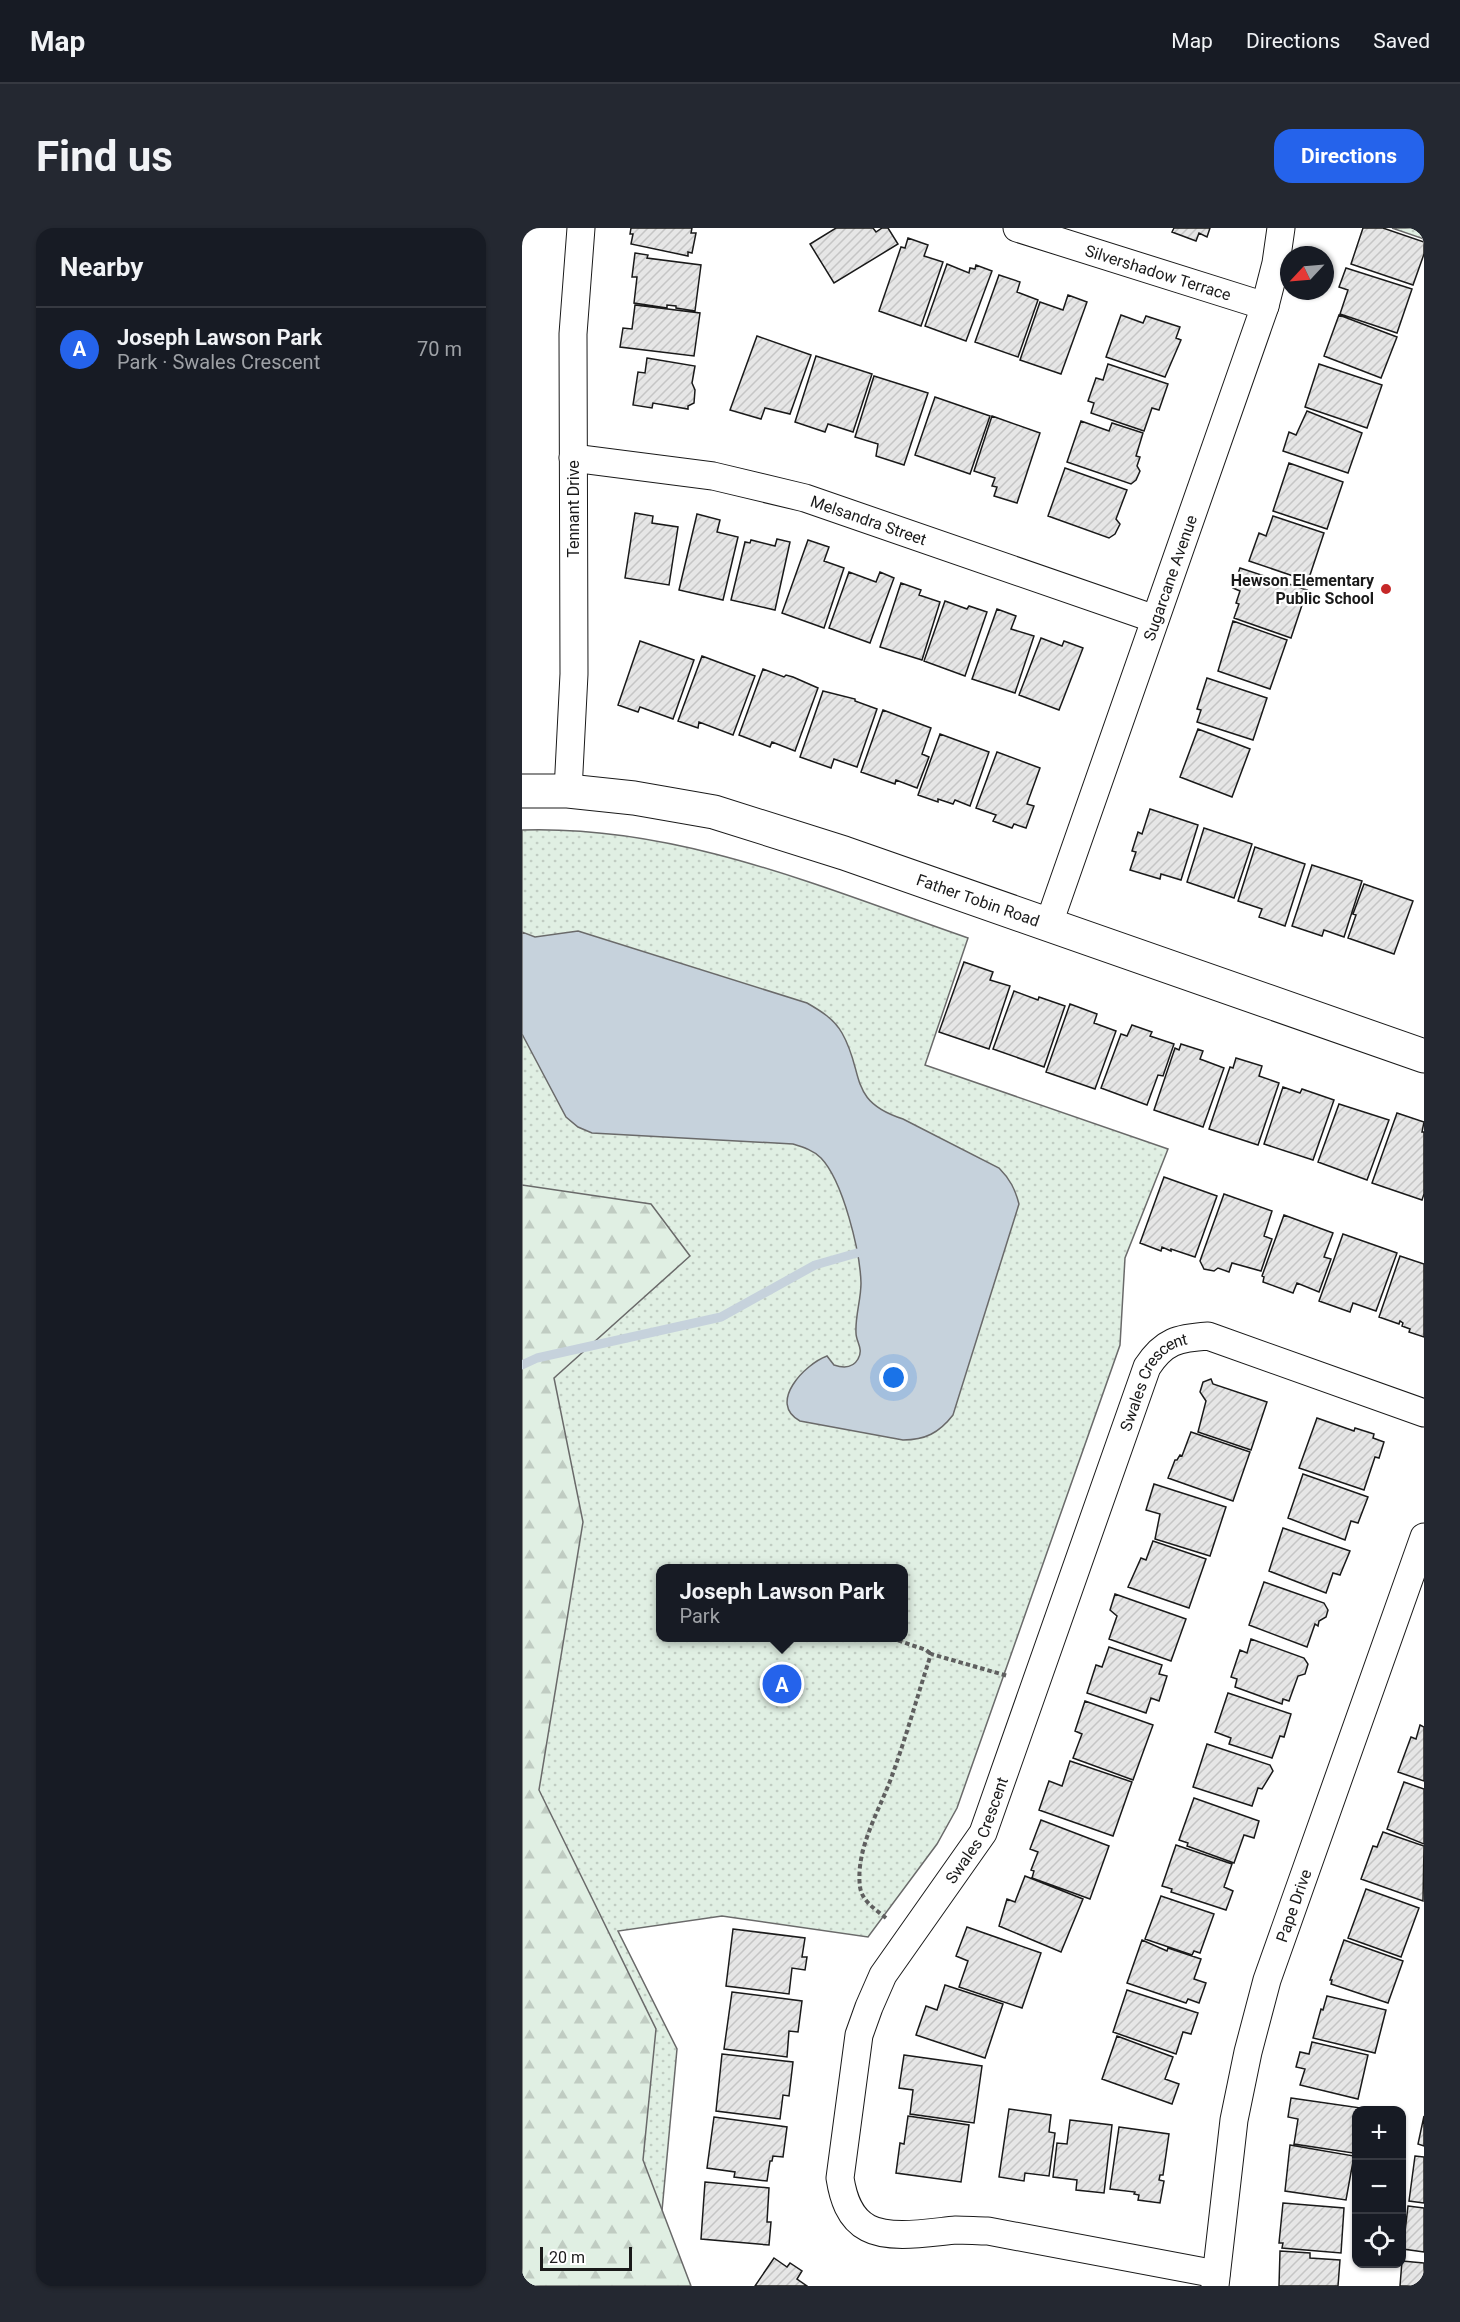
<!DOCTYPE html>
<meta charset="utf-8">
<style>
:root{--surface:#171b24;--page:#242831;--text:#f1f3f6;--muted:#9ea1a6;--line:#363941;--accent:#2563eb}
body{margin:0;font-family:Roboto,sans-serif;background:var(--page);color:var(--text)}
.controls{position:absolute;right:18px;bottom:18px;display:grid;overflow:hidden;border-radius:12px;box-shadow:0 2px 4px #0004}
.controls button{width:54px;height:54px;display:grid;place-items:center;padding:0;border:0;border-bottom:2px solid var(--line);background:var(--surface);color:var(--text);font:30px sans-serif}
.compass{position:absolute;left:758px;top:18px;width:54px;height:54px;border-radius:50%;background:var(--surface);box-shadow:0 2px 4px #0004;rotate:244deg}
.scale{position:absolute;left:18px;bottom:15px;width:92px;box-sizing:border-box;padding-left:6px;border:3px solid #1a1a1a;border-top:0;font-size:16px;line-height:21px;white-space:nowrap;color:#1a1a1a;-webkit-text-stroke:4px #fff;paint-order:stroke}
.you{position:absolute;left:372px;top:1150px;width:21px;height:21px;margin:-15px;border:4px solid #fff;border-radius:50%;background:#1a73e8;box-shadow:0 0 0 9px #1a73e833}
.badge{display:grid;place-items:center;width:39px;height:39px;border-radius:50%;background:var(--accent);color:#fff;font-size:20px;font-weight:700}
.pin{position:absolute;translate:-50% -50%;border:3px solid #fff;box-shadow:0 2px 6px #0006}
.popup{position:absolute;left:134px;top:1336px;width:252px;height:78px;box-sizing:border-box;display:grid;place-content:center;border-radius:12px;background:var(--surface);filter:drop-shadow(0 2px 4px #0005);font-size:20px;white-space:nowrap;color:var(--muted)}
.popup b{font-size:22px;color:var(--text)}
.popup::after{content:'';position:absolute;left:50%;top:100%;margin-left:-12px;border:12px solid transparent;border-top-color:var(--surface)}
.list{margin:0;padding:0;list-style:none}
h2{display:flex;justify-content:space-between;align-items:center;height:78px;margin:0;padding:0 24px;font-size:26px}
h2 small{font-size:20px;font-weight:400;color:var(--muted)}
.list li{display:grid;grid-template-columns:39px 1fr auto;gap:18px;align-items:center;box-sizing:border-box;height:84px;padding:0 24px;border-top:2px solid var(--line)}
.list b{display:block;font-size:22px;white-space:nowrap}
.list p{margin:0;font-size:20px;white-space:nowrap;color:var(--muted)}
.list em{font-size:20px;font-style:normal;color:var(--muted)}
.icon{flex:none;width:33px;height:33px;fill:none;stroke:currentColor;stroke-width:2;stroke-linecap:round;stroke-linejoin:round}
.map{position:relative;flex:none;width:902px;height:2058px;overflow:hidden;border-radius:18px}
header{display:flex;align-items:center;gap:36px;box-sizing:border-box;height:84px;padding:0 30px;background:var(--surface);border-bottom:2px solid var(--line)}
header strong{font-size:28px}
nav{display:flex;gap:33px;margin-inline-start:auto;font-size:21px}
.intro{display:flex;align-items:center;justify-content:space-between;box-sizing:border-box;height:144px;padding:0 36px}
h1{margin:0;font-size:42px}
.button{padding:15px 27px;border-radius:18px;background:var(--accent);color:#fff;font-size:21px;font-weight:700}
main{display:flex;gap:36px;padding:0 36px}
aside{flex:1;background:var(--surface);border-radius:18px;box-shadow:0 2px 4px #0004}
.map>svg:first-child{display:block}
.green{fill:url(#green-dots);stroke:#6a6a6a;stroke-width:1.5;fill-rule:evenodd}
.forest{fill:url(#forest-firs);stroke:#6a6a6a;stroke-width:1.5}
.water{fill:#c6d2dc;stroke:#6a6a6a;stroke-width:1.5}
.lines{fill:none;stroke-linecap:round;stroke-linejoin:round}
.stream{stroke:#c6d2dc;stroke-width:9}
.building{fill:url(#building-hatch);stroke:#1a1a1a;stroke-width:1.5}
.street-casing{stroke:#1a1a1a;stroke-width:29}
.secondary-casing{stroke:#1a1a1a;stroke-width:35}
.path{stroke:#5f5f5f;stroke-width:4;stroke-dasharray:4.5 3;stroke-linecap:butt}
.street{stroke:#fff;stroke-width:27}
.secondary{stroke:#fff;stroke-width:33}
.poi-dot{fill:#c62828;stroke:#fff;stroke-width:2}
.labels{text-anchor:middle;stroke-width:4.5;stroke-linejoin:round;paint-order:stroke}
.street-label{font-size:16px;fill:#1a1a1a;stroke:#fff}
.poi-label{font-size:16px;font-weight:bold;fill:#1a1a1a;stroke:#fff;text-anchor:end}
</style>
<header>
<strong>Map</strong>
<nav><a>Map</a><a>Directions</a><a>Saved</a></nav>
</header>
<div class="intro"><h1>Find us</h1><a class="button">Directions</a></div>
<main>
<aside>
<h2>Nearby<small></small></h2>
<ul class="list">
<li><span class="badge">A</span><div><b>Joseph Lawson Park</b><p>Park · Swales Crescent</p></div><em>70 m</em></li>
</ul>
</aside>
<div class="map">
<svg width="902" height="2058" viewBox="0 0 902 2058">
<defs>
<pattern id="green-dots" width="8" height="8" patternUnits="userSpaceOnUse" patternTransform="scale(1.5)"><rect width="8" height="8" fill="#e0efe3"/><path d="M2 2h.1M6 6h.1" fill="none" stroke="#c0ccc2" stroke-width="1.8" stroke-linecap="round"/></pattern>
<pattern id="forest-firs" width="22" height="20" patternUnits="userSpaceOnUse" patternTransform="scale(1.5)"><rect width="22" height="20" fill="#e0efe3"/><path d="M5 1l3.5 6h-7zM16 11l3.5 6h-7z" fill="#c0ccc2"/></pattern>
<pattern id="building-hatch" width="6" height="6" patternUnits="userSpaceOnUse" patternTransform="scale(1.5)"><rect width="6" height="6" fill="#e6e6e6"/><path d="M-1 1l2-2M0 6l6-6M5 7l2-2" fill="none" stroke="#c5c5c5"/></pattern>
</defs>
<rect width="100%" height="100%" fill="#fff"/>
<path class="green" d="M870,0H902V11Z
M0,602C157,597 301,660 446,710L403,837L646,921L603,1030L598,1117L435,1580L415,1616L346,1709L200,1688L96,1703L155,1821L133,2058H0ZM138,1340H382V1410H138Z"/>
<path class="forest" d="M0,957L129,976L168,1028L32,1150L61,1294L17,1562L134,1801L121,1932L169,2058H7L0,2050Z"/>
<path class="water" d="M56,703L285,775C299,783 312,791 320,805C343,845 325,873 381,891L477,940C488,951 493,961 497,976L431,1187C417,1205 403,1212 381,1212L278,1193C245,1175 283,1136 305,1128L312,1137C321,1140 331,1140 336,1131C342,1121 334,1114 334,1105C333,1088 339,1072 339,1055C338,1023 321,953 299,930C291,922 281,919 271,916L70,905L56,899L44,889L0,806V704L13,709Z"/>
<g class="lines">
<path class="stream" d="M0,1137L15,1130L199,1089L293,1037L335,1025"/>
</g>
<path class="building" d="M109,0H170L169,5H174L170,25L166,24V28L109,16L111,6H108Z
M314,0H351L354,4L360,0H366L376,16L312,55L288,16Z
M652,0H688L685,9L677,5L674,13L650,4Z
M841,0H861L902,14V26L891,57L829,36Z
M386,10L406,17L402,28L421,34L399,98L357,83L379,19L383,20Z
M113,25L126,27L125,30L179,37L173,83L154,80V78L145,77V80L112,75L115,49H110Z
M425,36L447,45L448,40L453,41L454,37L470,43L444,113L403,98Z
M824,40L890,61L875,105L818,86L826,62L817,59Z
M477,47L498,54L495,64L516,72L496,129L453,114Z
M546,67L565,74L539,146L498,132L518,74L541,82Z
M113,77L178,85L172,128L98,119L101,100L110,101Z
M599,87L621,95L624,88L658,99L654,110L659,112L643,149L584,129Z
M817,87L875,109L859,150L802,128Z
M235,108L289,127L268,186L243,180L239,191L208,182Z
M294,128L350,146L331,204L306,196L303,204L273,194Z
M125,130L173,138L170,155L173,162L172,175L166,178V181L131,175L130,180L111,177L116,144L123,145Z
M586,136L646,156L637,182L630,180L622,203L569,185L572,175L566,173L574,150L581,152Z
M797,136L860,157L845,200L783,179Z
M352,148L406,165L382,237L354,228L356,216L333,209Z
M413,169L468,188L448,246L393,227Z
M785,183L840,205L826,245L761,223L767,204L774,207Z
M470,188L518,205L495,275L472,268L475,259L470,258L473,250L452,243Z
M559,193L587,203L590,195L621,205L614,228L618,229L615,238L618,243L614,252L609,256L545,234Z
M767,235L821,254L805,301L751,283Z
M543,240L605,262L594,291L598,296L593,306L587,310L526,288Z
M113,285L131,288L130,295L156,299L147,357L103,350Z
M175,286L198,292L195,304L216,309L201,372L157,362Z
M751,288L802,305L786,353L727,333L737,305L744,308Z
M255,311L268,314L253,382L209,372L223,314L228,315L229,312L253,318Z
M286,312L307,319L302,333L322,340L302,400L260,385Z
M718,340L785,362L769,410L712,390L717,376L714,375L718,363L711,360Z
M327,344L354,354L358,344L372,350L348,415L307,400Z
M379,355L399,362L397,367L418,374L400,432L358,419Z
M423,373L445,381L447,378L465,384L443,448L402,433Z
M475,381L494,388L489,401L512,408L493,465L450,451Z
M711,393L765,412L748,461L696,443Z
M519,410L540,418L542,413L561,420L537,482L497,467Z
M118,413L172,432L151,491L118,479L116,484L96,477Z
M180,428L233,448L211,507L177,494L176,500L156,493Z
M241,441L262,449L264,447L271,449L296,460L273,523L250,514L248,519L217,507Z
M685,450L745,470L731,512L675,494L679,482L675,481Z
M301,463L333,471V473L355,481L335,539L312,531L309,540L278,529Z
M361,482L409,500L400,526L407,529L395,560L374,552L373,556L339,544Z
M676,501L728,521L710,569L658,549Z
M418,506L467,524L448,578L433,572L431,576L416,571V574L396,567Z
M475,524L518,540L505,576L512,578L504,600L492,596L490,600L471,593L474,587L454,580Z
M628,581L676,597L659,652L639,646L638,651L608,642L614,624L610,623L616,604L620,606Z
M682,600L730,616L712,670L665,654Z
M733,619L783,636L763,698L737,689L740,681L716,673Z
M790,637L840,653L822,709L802,702L800,708L770,698Z
M842,656L891,673L872,726L826,710L834,687L831,686Z
M442,734L471,744L468,752L488,758L467,821L417,804Z
M492,763L516,772L517,769L543,778L522,839L471,821Z
M548,776L575,786L572,795L594,803L573,861L524,844Z
M610,797L630,804L628,808L652,816L641,848L636,847L625,877L579,860L599,806L605,808Z
M659,816L681,823L678,831L702,840L681,899L632,882L653,820L657,822Z
M714,830L740,838L737,848L757,855L736,917L687,901L708,839L711,840Z
M761,859L778,865L780,861L812,872L791,932L742,916Z
M817,876L867,892L845,952L796,934Z
M875,885L902,894L900,904H902V966L900,972L850,955Z
M642,949L695,968L673,1029L649,1021V1023L640,1019L639,1023L618,1015Z
M702,966L750,983L742,1008L750,1011L739,1043L710,1035L707,1044L696,1040L692,1043L682,1041L678,1033Z
M762,987L811,1005L802,1029L809,1031L797,1064L775,1055L771,1065L741,1054L742,1049L740,1048Z
M821,1006L875,1025L854,1083L831,1075L828,1084L797,1073Z
M878,1028L902,1036V1109L887,1104L888,1101L880,1098L881,1095L878,1093L877,1096L857,1089Z
M689,1151L691,1156L745,1174L729,1222L676,1204L684,1173L678,1164L681,1154Z
M795,1190L832,1203L833,1200L852,1206L851,1210L862,1214L857,1230L853,1229L842,1262L777,1240Z
M669,1204L728,1224L711,1273L646,1250L653,1232H655L658,1227L660,1228Z
M781,1246L846,1269L836,1295L829,1293L823,1312L766,1290Z
M632,1256L704,1279L688,1328L633,1311L638,1286L624,1282Z
M761,1300L828,1323L818,1347L811,1345L804,1365L747,1343Z
M631,1313L684,1331L667,1380L606,1359L619,1330L624,1332Z
M742,1354L802,1375L806,1382L804,1389L797,1393L796,1398L793,1396L785,1419L727,1397Z
M593,1366L664,1391L649,1433L587,1411L595,1388L588,1382Z
M729,1411L782,1430L786,1436L783,1446L776,1448L767,1473L761,1471L760,1476L713,1459L715,1451L709,1449L718,1422L725,1425Z
M587,1419L640,1437L637,1446L645,1448L637,1473L629,1470L624,1485L565,1465L574,1437L580,1439Z
M706,1465L769,1486L762,1509L758,1508L750,1530L707,1516L709,1510L693,1504Z
M563,1473L631,1497L611,1552L551,1530L560,1506L553,1503Z
M898,1497L902,1499V1553L876,1544L889,1509L894,1511Z
M685,1516L748,1537L751,1543L740,1561L736,1560L730,1578L671,1559Z
M548,1533L610,1554L591,1608L517,1582L527,1553L540,1558Z
M882,1554L902,1561V1616L865,1601Z
M672,1570L737,1593L732,1610L722,1607L712,1635L665,1618L666,1615L657,1612Z
M519,1592L587,1618L568,1671L510,1650L512,1643L509,1642L516,1624L508,1621Z
M861,1604L902,1618L901,1673L839,1651L851,1618L855,1619Z
M654,1617L710,1636L702,1659L711,1663L704,1682L649,1664L650,1661L640,1658Z
M503,1648L561,1671L539,1724L477,1698L485,1671L493,1674Z
M844,1661L897,1680L879,1729L826,1710Z
M639,1668L692,1686L678,1725L672,1723L670,1727L623,1711Z
M445,1699L519,1725L500,1780L437,1759L446,1733L434,1728Z
M211,1701L283,1710L280,1729H285L283,1742L270,1740L267,1766L204,1758Z
M620,1712L645,1723L646,1720L679,1731L672,1751L684,1755L677,1775L666,1771L664,1775L605,1755Z
M822,1712L881,1733L866,1775L809,1756L810,1752H808Z
M423,1757L481,1776L463,1830L394,1807L404,1778L415,1782Z
M605,1762L676,1785L669,1806L661,1804L654,1826L591,1804Z
M210,1764L280,1773L276,1804L267,1803L265,1829L202,1821Z
M805,1768L864,1782L853,1825L791,1810L799,1781L801,1782Z
M595,1808L651,1829L643,1851L657,1856L650,1876L580,1851Z
M790,1814L846,1827L836,1871L778,1857L783,1841L774,1839L778,1824L787,1826Z
M200,1826L271,1834L267,1868L261,1867L258,1891L194,1883Z
M382,1827L460,1838L452,1895L388,1886L391,1862L377,1860Z
M769,1870L839,1880L838,1882H834V1906L831,1925L772,1916L776,1891L766,1889Z
M487,1881L529,1887L527,1904L533,1905L527,1948L503,1945L502,1953L477,1949Z
M386,1888L447,1897L439,1954L374,1945L378,1915L382,1916Z
M902,1888V1918L896,1916Z
M192,1889L265,1899L261,1929L251,1928L250,1933H248L245,1953L212,1949L213,1944L185,1940Z
M548,1892L590,1897L582,1965L554,1962L555,1952L531,1949L535,1915L545,1916Z
M597,1899L647,1906L641,1947H638L637,1952L642,1953L638,1975L616,1972L617,1967L612,1966L613,1964L588,1961Z
M768,1917L832,1928L824,1972L763,1963Z
M893,1928L902,1929V1975L887,1973Z
M183,1954L247,1960L245,1994H249L247,2017L179,2011Z
M761,1975L822,1980L819,2025L760,2020L761,2015H757Z
M886,1978L902,1980V2024L881,2021Z
M758,2023L788,2025V2030L818,2032L816,2058H757Z
M252,2030L265,2039L268,2035L280,2043L275,2051L285,2058H233Z
M880,2033L902,2035V2058H878Z"/>
<g class="lines">
<defs>
<g id="street">
<path id="s1" d="M495,0L743,78"/>
<path id="s2" d="M51,230L191,248L283,270L633,391"/>
<path d="M46,563L52,446L51,106L59,0"/>
<path id="s3" d="M526,698L743,78L754,35L759,0"/>
<path id="s4" d="M694,2046L466,2003C456,2003 445,2002 434,2002C410,2004 368,2012 346,2000C327,1990 321,1969 318,1950L337,1807L347,1779L361,1747L461,1605L625,1139C642,1113 656,1110 686,1108L902,1185"/>
<path id="s5" d="M693,2058L712,1892L726,1824L745,1752L902,1309"/>
</g>
<g id="secondary">
<path id="s6" d="M0,563H46L112,570L192,584L322,625L902,828"/>
</g>
</defs>
<use href="#street" class="street-casing"/>
<use href="#secondary" class="secondary-casing"/>
<path class="path" d="M369,1410L404,1422L409,1426
M364,1690C353,1681 340,1673 338,1659C333,1620 359,1580 371,1545C385,1506 396,1466 409,1426L486,1448"/>
<use href="#street" class="street"/>
<use href="#secondary" class="secondary"/>
</g>
<circle class="poi-dot" cx="864" cy="361" r="6"/>
<g class="labels">
<g class="street-label">
<text dy="6" stroke="none"><textPath href="#s1" startOffset="148">Silvershadow Terrace</textPath></text>
<text transform="translate(51 281) rotate(-90)" y="6">Tennant Drive</text>
<text dy="6" stroke="none"><textPath href="#s2" startOffset="303">Melsandra Street</textPath></text>
<text dy="6" stroke="none"><textPath href="#s3" startOffset="369">Sugarcane Avenue</textPath></text>
<text dy="6" stroke="none"><textPath href="#s6" startOffset="472">Father Tobin Road</textPath></text>
<text dy="6" stroke="none"><textPath href="#s4" startOffset="1281">Swales Crescent</textPath></text>
<text dy="6" stroke="none"><textPath href="#s4" startOffset="795">Swales Crescent</textPath></text>
<text dy="6" stroke="none"><textPath href="#s5" startOffset="390">Pape Drive</textPath></text>
</g>
<g class="poi-label">
<text x="852" y="358">Hewson Elementary<tspan x="852" dy="18">Public School</tspan></text>
</g>
</g>
</svg>
<div class="controls">
<button>+</button>
<button>−</button>
<button><svg class="icon" aria-label="locate" viewBox="0 0 24 24"><circle cx="12" cy="12" r="6"/><path d="M12 2v4M12 18v4M2 12h4M18 12h4"/></svg></button>
</div>
<svg class="compass" viewBox="-18 -18 36 36"><path d="M0-13l5 13h-10z" fill="#e53935"/><path d="M0 13l5-13h-10z" fill="#9ea1a6"/></svg>
<div class="scale">20 m</div>
<div class="you"></div>
<div class="pin badge" style="left:260px;top:1456px">A</div>
<div class="popup"><b>Joseph Lawson Park</b>Park</div>
</div>
</main>
